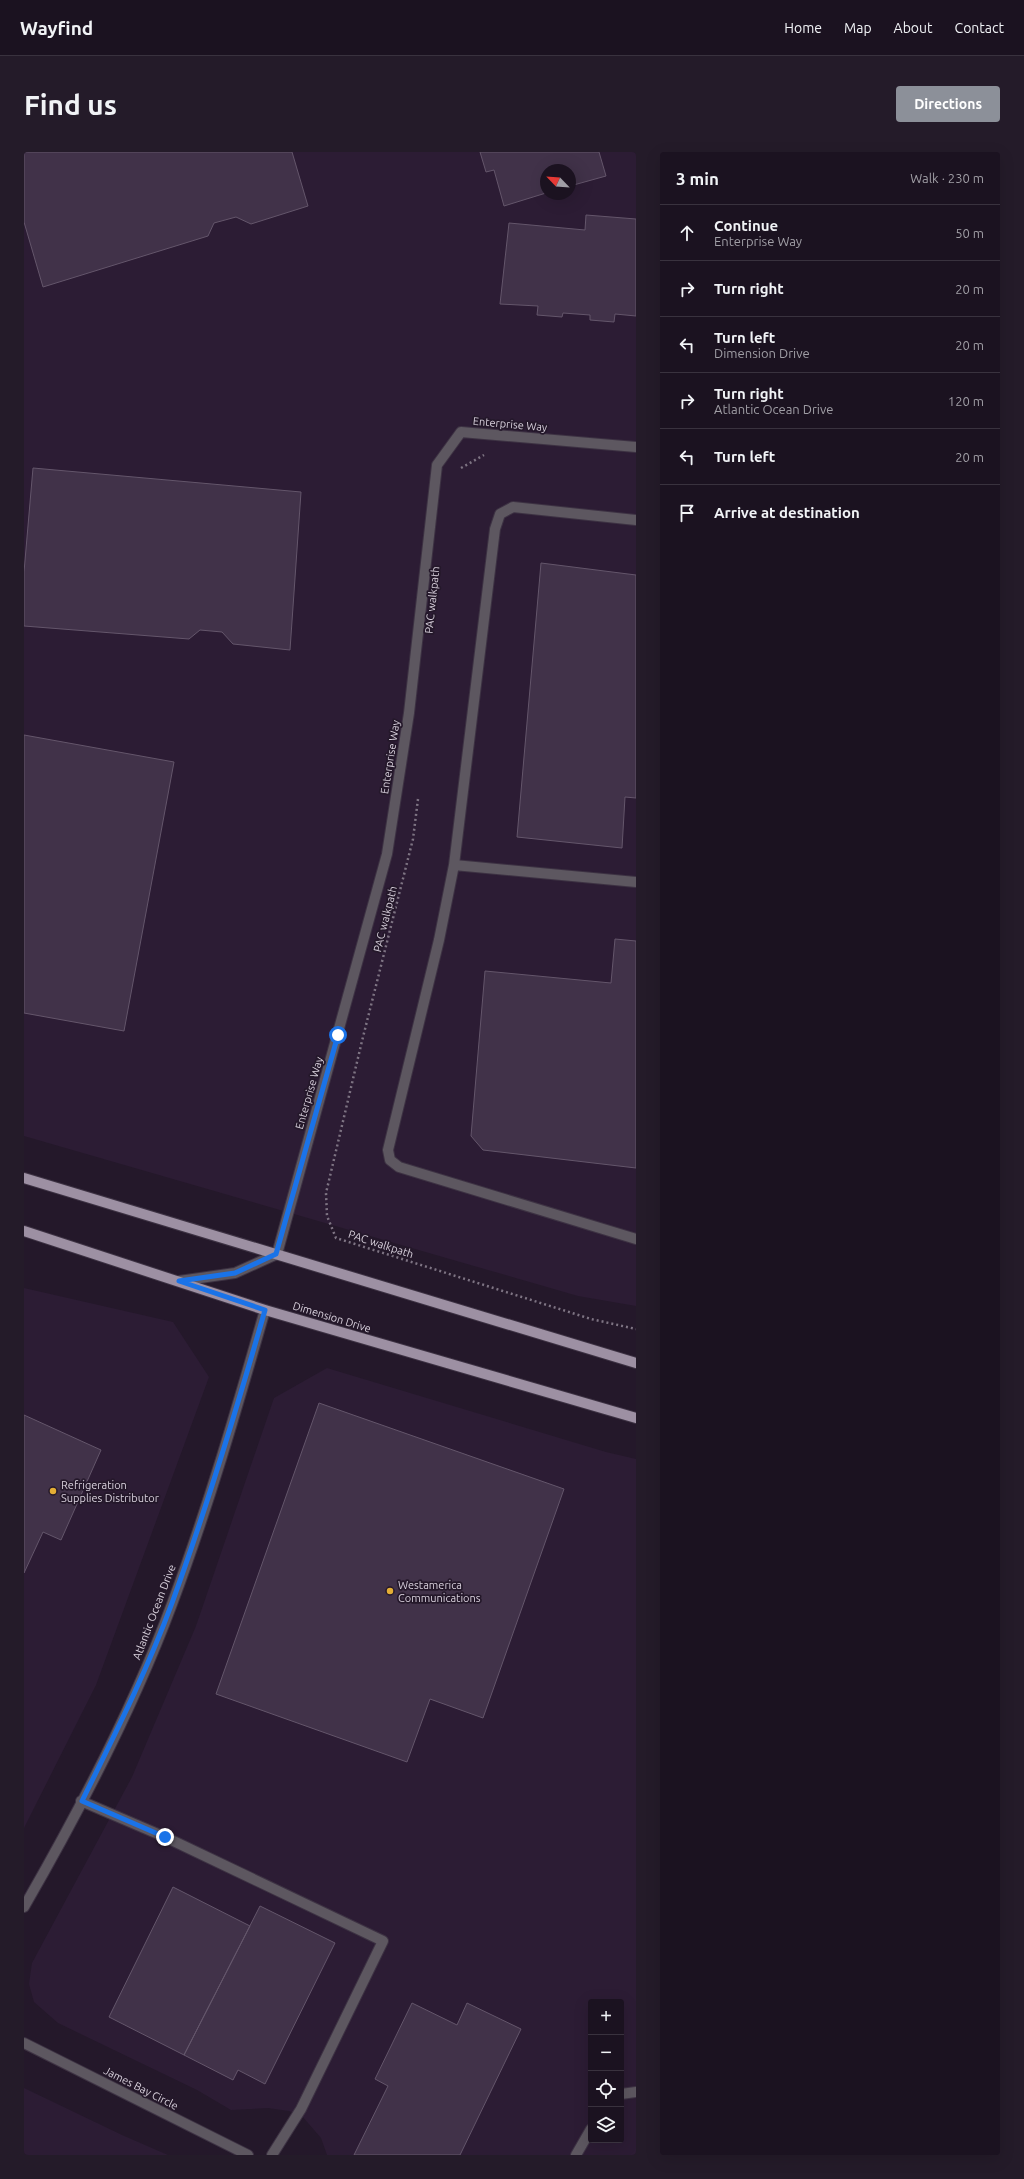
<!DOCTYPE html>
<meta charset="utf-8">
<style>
:root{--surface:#1b1220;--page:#241b29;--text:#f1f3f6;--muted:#a09ea5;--line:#39323e;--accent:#8c9099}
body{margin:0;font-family:Ubuntu,sans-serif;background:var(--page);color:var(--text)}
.controls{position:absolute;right:12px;bottom:12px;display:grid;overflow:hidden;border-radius:4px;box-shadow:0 4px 16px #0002}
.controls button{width:36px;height:36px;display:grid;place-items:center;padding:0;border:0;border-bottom:1px solid var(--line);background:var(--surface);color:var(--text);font:20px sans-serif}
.compass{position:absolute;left:516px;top:12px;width:36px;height:36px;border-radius:50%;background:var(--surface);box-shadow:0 4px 16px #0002;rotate:295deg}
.stop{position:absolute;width:12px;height:12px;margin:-9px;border:3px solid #1a73e8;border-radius:50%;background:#fff}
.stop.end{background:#1a73e8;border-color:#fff;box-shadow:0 1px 4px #0008}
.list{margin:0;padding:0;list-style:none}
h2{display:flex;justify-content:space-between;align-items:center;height:52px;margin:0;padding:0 16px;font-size:17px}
h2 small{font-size:13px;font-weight:400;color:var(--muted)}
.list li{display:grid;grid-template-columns:26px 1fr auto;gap:12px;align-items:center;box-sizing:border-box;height:56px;padding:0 16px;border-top:1px solid var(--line)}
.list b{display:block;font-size:15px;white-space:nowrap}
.list p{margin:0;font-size:13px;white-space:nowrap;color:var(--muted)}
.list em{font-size:13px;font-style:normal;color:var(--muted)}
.icon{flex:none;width:22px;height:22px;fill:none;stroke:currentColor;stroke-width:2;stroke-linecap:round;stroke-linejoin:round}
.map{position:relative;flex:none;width:612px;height:2003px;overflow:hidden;border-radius:4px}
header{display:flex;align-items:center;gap:24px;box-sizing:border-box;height:56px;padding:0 20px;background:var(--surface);border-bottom:1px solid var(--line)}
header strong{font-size:19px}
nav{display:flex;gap:22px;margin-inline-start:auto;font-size:14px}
.intro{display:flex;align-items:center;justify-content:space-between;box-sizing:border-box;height:96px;padding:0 24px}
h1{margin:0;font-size:28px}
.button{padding:10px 18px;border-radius:4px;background:var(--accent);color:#fff;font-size:14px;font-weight:700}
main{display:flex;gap:24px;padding:0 24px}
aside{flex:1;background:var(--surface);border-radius:4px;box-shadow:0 4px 16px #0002}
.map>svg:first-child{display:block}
.built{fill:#2c1c34;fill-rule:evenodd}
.building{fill:#413249;stroke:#64566b}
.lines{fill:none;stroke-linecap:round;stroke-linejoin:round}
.minor-casing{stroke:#3d3243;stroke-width:12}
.major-casing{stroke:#3d3243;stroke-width:12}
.path{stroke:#7e7483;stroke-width:2.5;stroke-dasharray:2 3;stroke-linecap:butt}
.minor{stroke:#5d5760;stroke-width:10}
.major{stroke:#9d90a3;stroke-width:10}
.route{stroke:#1a73e8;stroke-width:5}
.poi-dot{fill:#e4ae35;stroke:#24182a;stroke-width:1.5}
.labels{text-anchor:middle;stroke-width:3.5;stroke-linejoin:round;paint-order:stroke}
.street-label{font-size:11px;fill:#d8d0dc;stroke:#24182a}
.poi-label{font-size:11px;fill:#d8d0dc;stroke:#24182a;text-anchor:start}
</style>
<header>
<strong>Wayfind</strong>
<nav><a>Home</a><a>Map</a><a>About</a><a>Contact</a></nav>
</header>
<div class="intro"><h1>Find us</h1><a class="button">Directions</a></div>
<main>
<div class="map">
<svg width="612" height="2003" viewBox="0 0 612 2003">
<rect width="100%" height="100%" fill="#24182a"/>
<path class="built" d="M0,0H612V1154L554,1144L0,984ZM522,18H546V42H522Z
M0,1136L149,1170L185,1225L72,1533L0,1676Z
M303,1216L582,1300L612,1307V2003H303L297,1986L278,1964L265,1959L244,1956L207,1958L173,1938L34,1871L10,1850L5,1832L8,1811L108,1625L172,1474L250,1246ZM567,1850H597V1988H567Z
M0,1936L98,1983L144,2003H0Z"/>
<path class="building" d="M0,0H268L284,54L227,72L212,65L190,71L184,84L19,135L0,70Z
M456,0H575L582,24L546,34V18H522V41L480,54L470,18L462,20Z
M562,63L612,67V164L591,162L590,170L566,168V163L539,161L538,165L513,163L514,154L476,152L485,71L561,78Z
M9,316L277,340L266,498L209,492L198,480L176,478L165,487L0,474V420Z
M517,411L612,423V646L601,645L598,696L493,685Z
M0,583L150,610L100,879L0,861Z
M591,787L612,789V1016L459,998L447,984L461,819L587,831Z
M295,1251L540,1337L459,1566L406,1547L383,1610L192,1542Z
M0,1263L77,1298L37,1388L19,1380L0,1421Z
M149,1735L226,1774L160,1903L85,1865Z
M236,1754L311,1791L241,1932L214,1918L209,1928L160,1903Z
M388,1851L433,1873L443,1851L497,1877L436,2003H330L364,1934L351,1927Z"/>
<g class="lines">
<defs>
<path id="minor" d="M612,368L489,355L476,362L471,377L430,713L415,788L364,998L366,1008L375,1015L612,1087
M430,713L612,730
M155,1129L211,1121L253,1102L363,702L385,561L413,313L437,280L612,295
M57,1649L141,1685L359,1789L277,1957L248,2003
M0,1755C56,1658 109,1557 148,1452C184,1356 213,1256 241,1158
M0,1891L224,2003
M597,1942L612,1940
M552,2003L567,1977"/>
<path id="major" d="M0,1026L612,1211
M0,1079L241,1158L612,1266"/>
</defs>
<use href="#minor" class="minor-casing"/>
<use href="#major" class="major-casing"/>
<path class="path" d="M437,316L460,303
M394,647L389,687L338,889L302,1041L303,1064L312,1086L567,1167L612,1177"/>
<use href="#minor" class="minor"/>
<use href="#major" class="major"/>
</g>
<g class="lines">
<path class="route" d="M141,1685L58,1649C90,1584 123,1519 148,1451C183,1355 213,1256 241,1158L155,1129L211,1121L252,1102L314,883"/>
</g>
<g class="poi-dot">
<circle cx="29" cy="1339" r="4"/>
<circle cx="366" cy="1439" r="4"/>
</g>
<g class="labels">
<g class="street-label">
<text transform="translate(486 272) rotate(5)" y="4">Enterprise Way</text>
<text transform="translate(408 448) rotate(-84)" y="4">PAC walkpath</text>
<text transform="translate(366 605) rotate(-81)" y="4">Enterprise Way</text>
<text transform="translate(361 767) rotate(-76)" y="4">PAC walkpath</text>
<text transform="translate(285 941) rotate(-74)" y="4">Enterprise Way</text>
<text transform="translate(357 1092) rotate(18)" y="4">PAC walkpath</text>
<text transform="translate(308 1165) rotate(17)" y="4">Dimension Drive</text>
<text transform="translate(130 1460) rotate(-69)" y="4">Atlantic Ocean Drive</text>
<text transform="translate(117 1936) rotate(27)" y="4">James Bay Circle</text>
</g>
<g class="poi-label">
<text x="37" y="1337">Refrigeration<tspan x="37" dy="13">Supplies Distributor</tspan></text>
<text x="374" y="1437">Westamerica<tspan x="374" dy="13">Communications</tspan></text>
</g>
</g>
</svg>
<div class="controls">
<button>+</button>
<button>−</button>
<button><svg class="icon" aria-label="locate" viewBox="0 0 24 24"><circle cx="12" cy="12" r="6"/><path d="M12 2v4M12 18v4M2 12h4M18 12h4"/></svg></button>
<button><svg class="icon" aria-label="layers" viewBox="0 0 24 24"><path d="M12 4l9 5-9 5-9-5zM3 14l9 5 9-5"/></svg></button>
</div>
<svg class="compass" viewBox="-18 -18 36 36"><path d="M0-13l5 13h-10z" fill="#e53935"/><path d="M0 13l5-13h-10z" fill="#a09ea5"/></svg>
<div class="stop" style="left:314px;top:883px"></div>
<div class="stop end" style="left:141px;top:1685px"></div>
</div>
<aside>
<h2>3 min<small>Walk · 230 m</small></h2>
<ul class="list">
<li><svg class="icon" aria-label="ahead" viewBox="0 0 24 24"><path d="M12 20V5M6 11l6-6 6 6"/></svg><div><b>Continue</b><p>Enterprise Way</p></div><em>50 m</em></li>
<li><svg class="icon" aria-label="right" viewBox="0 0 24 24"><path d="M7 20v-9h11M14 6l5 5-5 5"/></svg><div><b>Turn right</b></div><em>20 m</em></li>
<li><svg class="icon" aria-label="left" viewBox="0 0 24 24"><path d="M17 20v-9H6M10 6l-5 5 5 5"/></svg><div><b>Turn left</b><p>Dimension Drive</p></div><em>20 m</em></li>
<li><svg class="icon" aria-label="right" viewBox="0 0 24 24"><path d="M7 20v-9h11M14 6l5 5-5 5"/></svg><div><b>Turn right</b><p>Atlantic Ocean Drive</p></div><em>120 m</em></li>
<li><svg class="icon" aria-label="left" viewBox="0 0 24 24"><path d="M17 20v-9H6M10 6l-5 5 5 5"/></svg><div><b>Turn left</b></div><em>20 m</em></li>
<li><svg class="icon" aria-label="arrive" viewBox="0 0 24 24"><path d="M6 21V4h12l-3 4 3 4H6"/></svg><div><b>Arrive at destination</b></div></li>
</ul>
</aside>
</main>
